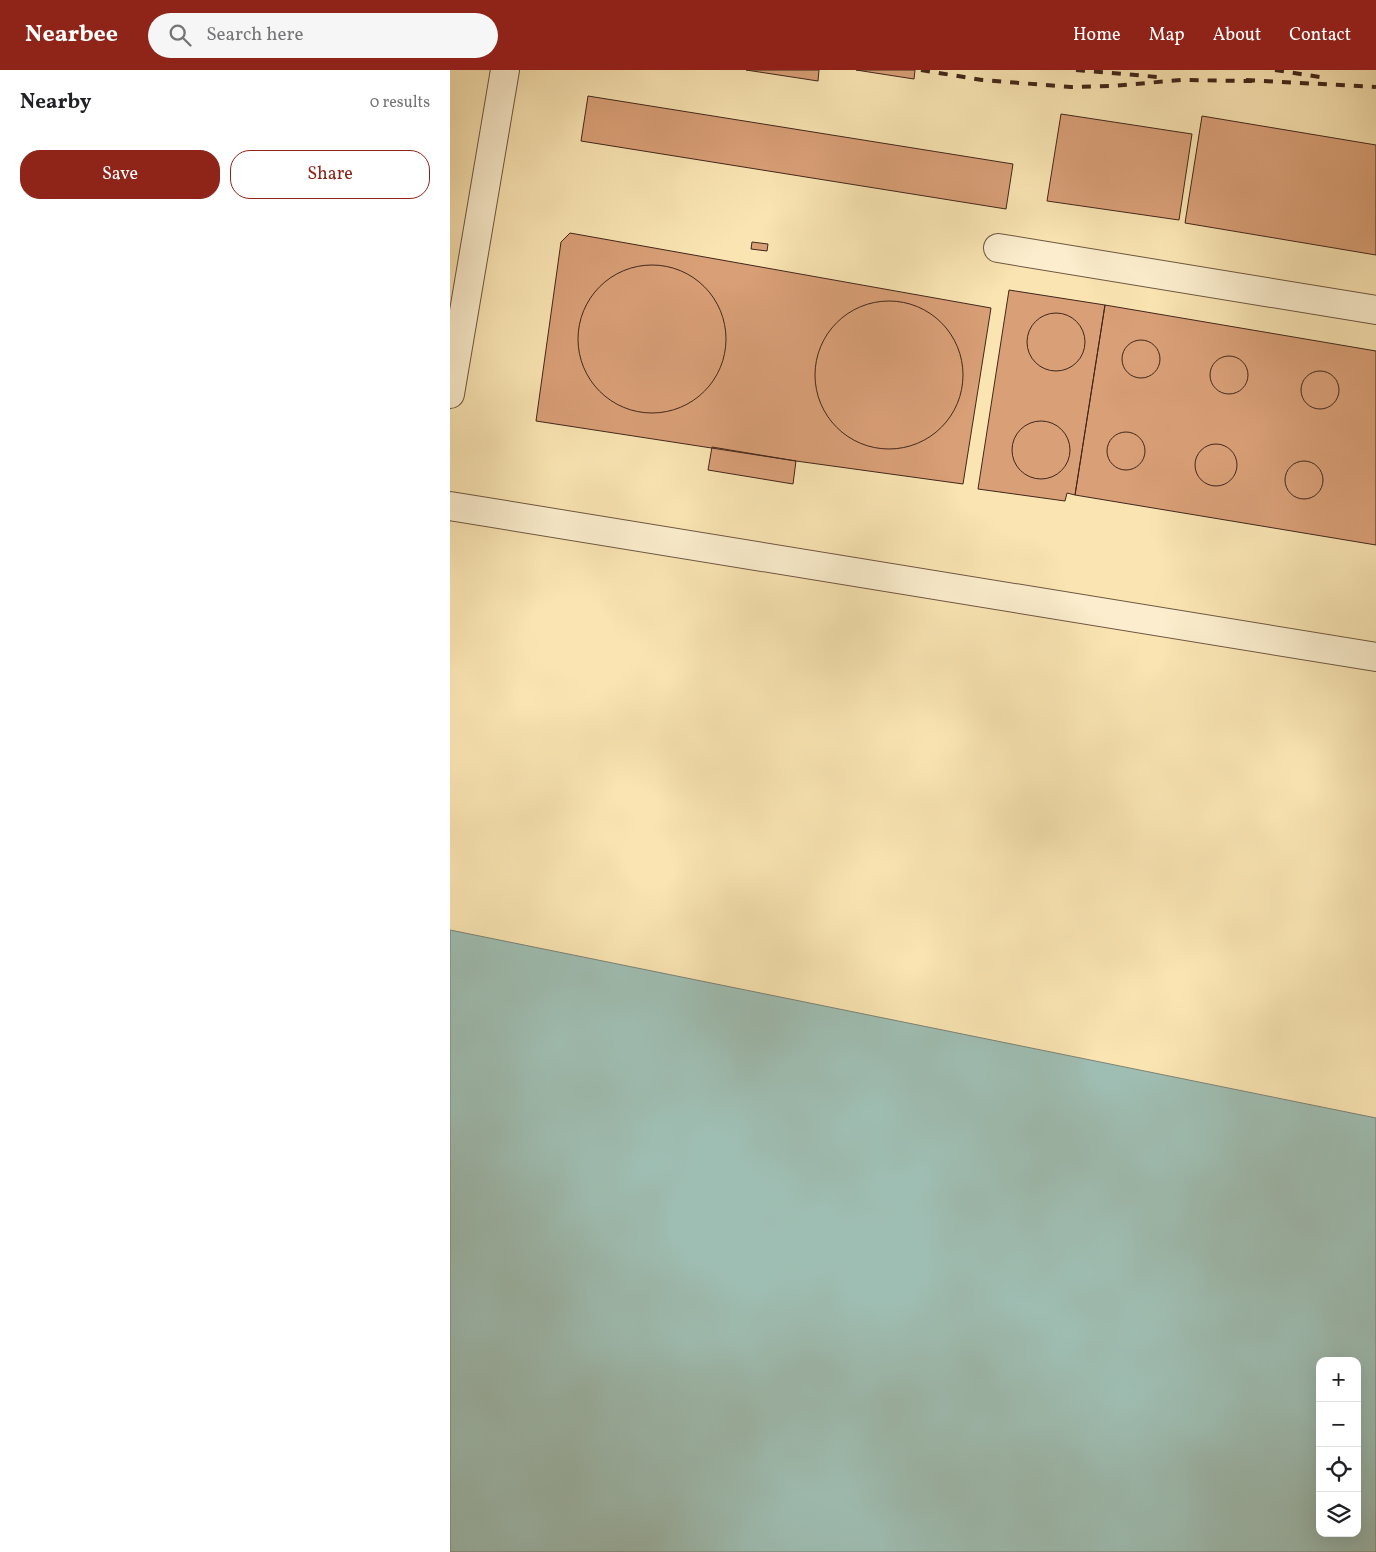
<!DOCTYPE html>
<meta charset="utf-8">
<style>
:root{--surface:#fff;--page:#f6f6f6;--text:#202124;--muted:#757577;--line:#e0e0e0;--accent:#8f2418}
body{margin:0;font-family:Vollkorn,serif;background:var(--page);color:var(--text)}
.controls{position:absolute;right:15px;bottom:15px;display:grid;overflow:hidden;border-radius:10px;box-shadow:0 5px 20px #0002}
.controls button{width:45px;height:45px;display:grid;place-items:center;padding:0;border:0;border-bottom:1px solid var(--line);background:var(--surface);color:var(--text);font:25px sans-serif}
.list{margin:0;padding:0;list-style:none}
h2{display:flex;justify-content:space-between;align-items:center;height:65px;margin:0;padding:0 20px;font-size:21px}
h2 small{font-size:16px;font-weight:400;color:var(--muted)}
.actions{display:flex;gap:10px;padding:15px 20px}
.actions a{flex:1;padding:11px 0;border:1px solid var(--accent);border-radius:20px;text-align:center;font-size:18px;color:var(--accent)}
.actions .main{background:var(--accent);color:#fff}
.icon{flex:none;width:28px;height:28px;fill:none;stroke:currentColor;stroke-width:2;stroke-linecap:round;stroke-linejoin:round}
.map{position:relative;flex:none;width:926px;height:1482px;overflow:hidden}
header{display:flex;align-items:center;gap:30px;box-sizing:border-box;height:70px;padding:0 25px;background:var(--accent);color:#fff}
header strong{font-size:24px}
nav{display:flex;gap:28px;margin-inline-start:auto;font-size:18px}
.search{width:350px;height:45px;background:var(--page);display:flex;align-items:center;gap:12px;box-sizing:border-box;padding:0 18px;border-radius:28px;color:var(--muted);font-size:19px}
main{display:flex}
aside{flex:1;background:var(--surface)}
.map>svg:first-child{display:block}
.water{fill:#9fbeb3;stroke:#798276;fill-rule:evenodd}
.building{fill:#d99f77;stroke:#41271b}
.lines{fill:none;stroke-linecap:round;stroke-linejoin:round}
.minor-casing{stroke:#6f5641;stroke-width:30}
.minor{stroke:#fbedcd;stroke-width:28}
.rail{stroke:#41271b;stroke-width:4;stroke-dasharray:9 9;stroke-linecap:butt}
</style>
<header>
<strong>Nearbee</strong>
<div class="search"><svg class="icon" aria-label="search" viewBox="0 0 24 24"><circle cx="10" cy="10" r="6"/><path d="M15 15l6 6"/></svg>Search here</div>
<nav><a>Home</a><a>Map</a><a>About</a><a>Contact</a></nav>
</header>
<main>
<aside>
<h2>Nearby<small>0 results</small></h2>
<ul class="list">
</ul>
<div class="actions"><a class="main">Save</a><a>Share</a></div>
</aside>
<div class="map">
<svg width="926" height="1482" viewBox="0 0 926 1482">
<rect width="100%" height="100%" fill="#f9e4b2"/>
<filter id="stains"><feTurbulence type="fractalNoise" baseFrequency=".004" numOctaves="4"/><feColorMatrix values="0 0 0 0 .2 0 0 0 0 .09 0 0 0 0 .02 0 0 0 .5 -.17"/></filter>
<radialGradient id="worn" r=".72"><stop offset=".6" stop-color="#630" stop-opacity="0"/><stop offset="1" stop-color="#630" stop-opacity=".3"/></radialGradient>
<path class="water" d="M0,860L926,1048V1482H0ZM870,1291H907V1463H870Z"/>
<path class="building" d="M296,0H369L368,11Z
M406,0H465L464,9Z
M138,26L563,94L556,139L131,71Z
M611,44L742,64L729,150L597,131Z
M752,46L926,75V185L735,153Z
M120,163L541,238L513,414L346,391L86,351L111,172Z
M302,172L318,174L317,181L301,179Z
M128 269a74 74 0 1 1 148 0a74 74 0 1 1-148 0Z
M559,220L655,235L625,425L617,423L615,431L528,419Z
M365 305a74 74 0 1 1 148 0a74 74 0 1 1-148 0Z
M655,235L926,281V475L625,425Z
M577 272a29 29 0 1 1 58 0a29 29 0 1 1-58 0Z
M672 289a19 19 0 1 1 38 0a19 19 0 1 1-38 0Z
M760 305a19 19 0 1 1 38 0a19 19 0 1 1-38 0Z
M851 320a19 19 0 1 1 38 0a19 19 0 1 1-38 0Z
M562 380a29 29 0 1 1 58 0a29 29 0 1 1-58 0Z
M657 381a19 19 0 1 1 38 0a19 19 0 1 1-38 0Z
M745 395a21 21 0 1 1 42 0a21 21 0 1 1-42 0Z
M262,377L346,391L343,414L258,400Z
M835 410a19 19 0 1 1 38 0a19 19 0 1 1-38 0Z"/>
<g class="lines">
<defs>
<path id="minor" d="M548,178L926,240
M0,324L55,0
M0,436L926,587"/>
</defs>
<use href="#minor" class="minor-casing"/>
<use href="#minor" class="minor"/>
<path class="rail" d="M471,0L532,10L621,17L662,16L731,10L802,11
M626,0L708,7
M825,0L876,8
M796,10L926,17"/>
</g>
<rect width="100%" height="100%" filter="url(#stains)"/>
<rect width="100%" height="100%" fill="url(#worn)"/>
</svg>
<div class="controls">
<button>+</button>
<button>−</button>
<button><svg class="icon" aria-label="locate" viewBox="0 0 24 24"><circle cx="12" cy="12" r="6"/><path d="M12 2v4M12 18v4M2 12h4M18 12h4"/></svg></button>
<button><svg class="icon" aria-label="layers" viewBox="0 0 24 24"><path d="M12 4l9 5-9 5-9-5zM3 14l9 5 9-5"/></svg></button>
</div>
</div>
</main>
